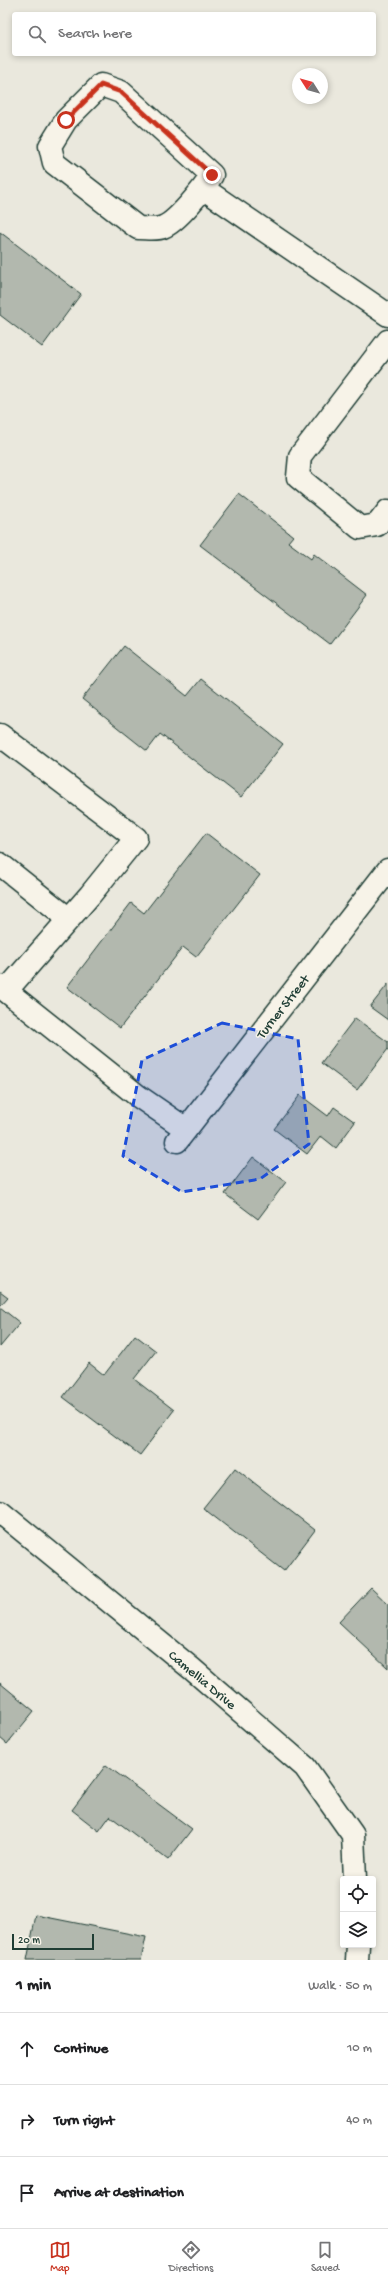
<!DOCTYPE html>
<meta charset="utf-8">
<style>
:root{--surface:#fff;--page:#f6f6f6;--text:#202124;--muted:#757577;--line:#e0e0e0;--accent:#c8321e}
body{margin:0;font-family:"Gochi Hand",sans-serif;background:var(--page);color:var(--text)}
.controls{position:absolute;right:12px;bottom:12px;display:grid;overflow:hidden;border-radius:4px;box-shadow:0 2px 6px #0003}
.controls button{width:36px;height:36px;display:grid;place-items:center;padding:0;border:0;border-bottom:1px solid var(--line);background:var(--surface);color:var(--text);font:20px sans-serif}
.compass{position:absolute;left:292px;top:68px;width:36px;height:36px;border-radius:50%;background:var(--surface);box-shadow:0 2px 6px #0003;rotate:307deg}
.scale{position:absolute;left:12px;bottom:10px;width:82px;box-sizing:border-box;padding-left:4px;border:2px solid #1f3d34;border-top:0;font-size:11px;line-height:14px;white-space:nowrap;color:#1f3d34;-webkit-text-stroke:3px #f7f3e8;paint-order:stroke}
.stop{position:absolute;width:12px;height:12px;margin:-9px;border:3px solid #c8321e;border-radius:50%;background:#fff}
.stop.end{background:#c8321e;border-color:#fff;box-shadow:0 1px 4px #0008}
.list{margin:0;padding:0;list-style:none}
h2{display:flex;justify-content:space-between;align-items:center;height:52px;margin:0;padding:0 16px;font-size:17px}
h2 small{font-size:13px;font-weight:400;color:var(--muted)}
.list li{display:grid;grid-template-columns:26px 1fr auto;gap:12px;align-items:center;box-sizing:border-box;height:72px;padding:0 16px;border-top:1px solid var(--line)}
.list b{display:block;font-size:15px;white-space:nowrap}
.list em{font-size:13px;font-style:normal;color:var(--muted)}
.icon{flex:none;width:22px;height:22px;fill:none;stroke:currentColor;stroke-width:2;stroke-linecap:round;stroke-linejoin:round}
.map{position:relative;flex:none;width:388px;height:1960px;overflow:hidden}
.search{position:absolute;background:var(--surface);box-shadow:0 2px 6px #0003;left:12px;right:12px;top:12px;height:44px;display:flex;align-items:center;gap:10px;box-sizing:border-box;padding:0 14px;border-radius:4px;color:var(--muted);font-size:15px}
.sheet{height:268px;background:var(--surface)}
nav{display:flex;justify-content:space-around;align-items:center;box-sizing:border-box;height:56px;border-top:1px solid var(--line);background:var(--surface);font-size:11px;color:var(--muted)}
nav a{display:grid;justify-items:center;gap:2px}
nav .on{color:var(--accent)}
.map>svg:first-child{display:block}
.building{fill:#b2b8ae;stroke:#1f3d34}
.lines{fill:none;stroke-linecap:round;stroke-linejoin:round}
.minor-casing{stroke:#1f3d34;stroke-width:25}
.minor{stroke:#f7f3e8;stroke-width:22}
.route{stroke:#c8321e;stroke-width:5}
.marked{fill:#1d4ed8;fill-opacity:0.2;stroke:#1d4ed8;stroke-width:3;stroke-dasharray:8 5;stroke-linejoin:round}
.labels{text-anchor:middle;stroke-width:3;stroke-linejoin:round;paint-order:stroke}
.street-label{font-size:14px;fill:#1f3d34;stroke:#f7f3e8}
</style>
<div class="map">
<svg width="388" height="1960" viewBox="0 0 388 1960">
<rect width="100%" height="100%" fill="#eae8dd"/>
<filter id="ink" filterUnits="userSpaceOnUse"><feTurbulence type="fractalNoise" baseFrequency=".025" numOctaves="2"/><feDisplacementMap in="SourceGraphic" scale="8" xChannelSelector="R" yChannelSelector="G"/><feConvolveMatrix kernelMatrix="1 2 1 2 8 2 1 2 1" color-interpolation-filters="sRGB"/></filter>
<g filter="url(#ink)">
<path class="building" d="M0,232L81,294L42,347L0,315Z
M239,494L293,536L288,542L311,559L314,554L367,595L330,644L200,545Z
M124,646L187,696L201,679L283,744L241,797L160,734L147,751L82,699Z
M206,833L260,875L196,957L183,947L120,1028L67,987L131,903L144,913Z
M388,984V1020L370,1007Z
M355,1018L388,1042V1049L357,1090L321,1063Z
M300,1095L328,1116L334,1107L355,1122L336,1148L321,1136L307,1154L274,1129Z
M253,1157L286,1182L258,1219L225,1194Z
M0,1291L8,1297L0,1306Z
M0,1307L20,1323L0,1347Z
M135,1335L156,1351L134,1379L174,1410L140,1455L63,1397L89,1363L104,1375Z
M235,1468L315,1530L284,1571L203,1508Z
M371,1588L388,1604V1668L339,1622Z
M0,1683L34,1711L7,1744L0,1738Z
M106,1765L192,1829L168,1860L110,1816L99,1831L72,1810Z
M36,1915L146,1937L141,1960H27Z"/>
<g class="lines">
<defs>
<path id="minor" d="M101,85L121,92L212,175C204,188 177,222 163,227C157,230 146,228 138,228L54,163L50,146L66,120Z
M204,189L388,315
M388,341L300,456L298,477L360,528L377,525L388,511
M0,735L136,838L90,895L6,991
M0,864L69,919
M0,986L138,1096L186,1129
M177,1141L388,870
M0,1512L192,1669L305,1767L353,1835L355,1879
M357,1960L358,1945"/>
</defs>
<use href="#minor" class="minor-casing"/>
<use href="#minor" class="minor"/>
</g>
</g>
<g class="lines" filter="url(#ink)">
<path class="route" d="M66,120L101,85L121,92L212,175"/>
</g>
<path class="marked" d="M222,1023L298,1039L309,1144L260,1179L182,1192L123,1156L142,1060Z"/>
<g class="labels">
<g class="street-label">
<text transform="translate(282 1006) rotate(-52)" y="5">Turner Street</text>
<text transform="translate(203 1679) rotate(40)" y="5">Camellia Drive</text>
</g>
</g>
</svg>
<div class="controls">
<button><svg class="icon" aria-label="locate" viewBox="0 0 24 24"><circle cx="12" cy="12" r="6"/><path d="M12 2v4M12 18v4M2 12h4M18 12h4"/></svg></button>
<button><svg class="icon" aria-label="layers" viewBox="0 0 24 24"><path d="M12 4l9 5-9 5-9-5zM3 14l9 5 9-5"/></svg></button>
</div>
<svg class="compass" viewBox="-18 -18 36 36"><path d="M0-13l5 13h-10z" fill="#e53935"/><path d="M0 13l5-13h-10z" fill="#757577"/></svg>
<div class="scale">20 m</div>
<div class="stop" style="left:66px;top:120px"></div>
<div class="stop end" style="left:212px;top:175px"></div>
<div class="search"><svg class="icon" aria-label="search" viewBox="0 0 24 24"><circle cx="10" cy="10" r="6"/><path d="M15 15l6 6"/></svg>Search here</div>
</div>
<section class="sheet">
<h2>1 min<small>Walk · 50 m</small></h2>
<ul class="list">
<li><svg class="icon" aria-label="ahead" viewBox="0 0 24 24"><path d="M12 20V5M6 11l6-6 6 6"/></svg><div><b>Continue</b></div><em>10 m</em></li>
<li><svg class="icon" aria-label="right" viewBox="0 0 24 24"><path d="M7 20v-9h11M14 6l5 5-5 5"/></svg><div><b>Turn right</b></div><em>40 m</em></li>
<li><svg class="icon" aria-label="arrive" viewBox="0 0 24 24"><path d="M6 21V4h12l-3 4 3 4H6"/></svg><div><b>Arrive at destination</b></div></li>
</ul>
</section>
<nav>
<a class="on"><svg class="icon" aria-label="map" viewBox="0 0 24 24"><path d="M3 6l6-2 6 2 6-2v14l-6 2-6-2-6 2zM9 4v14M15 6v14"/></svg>Map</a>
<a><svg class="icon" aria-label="directions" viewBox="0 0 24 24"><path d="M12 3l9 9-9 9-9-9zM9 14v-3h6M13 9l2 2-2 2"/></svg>Directions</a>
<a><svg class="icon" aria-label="saved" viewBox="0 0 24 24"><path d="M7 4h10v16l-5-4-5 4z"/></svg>Saved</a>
</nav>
